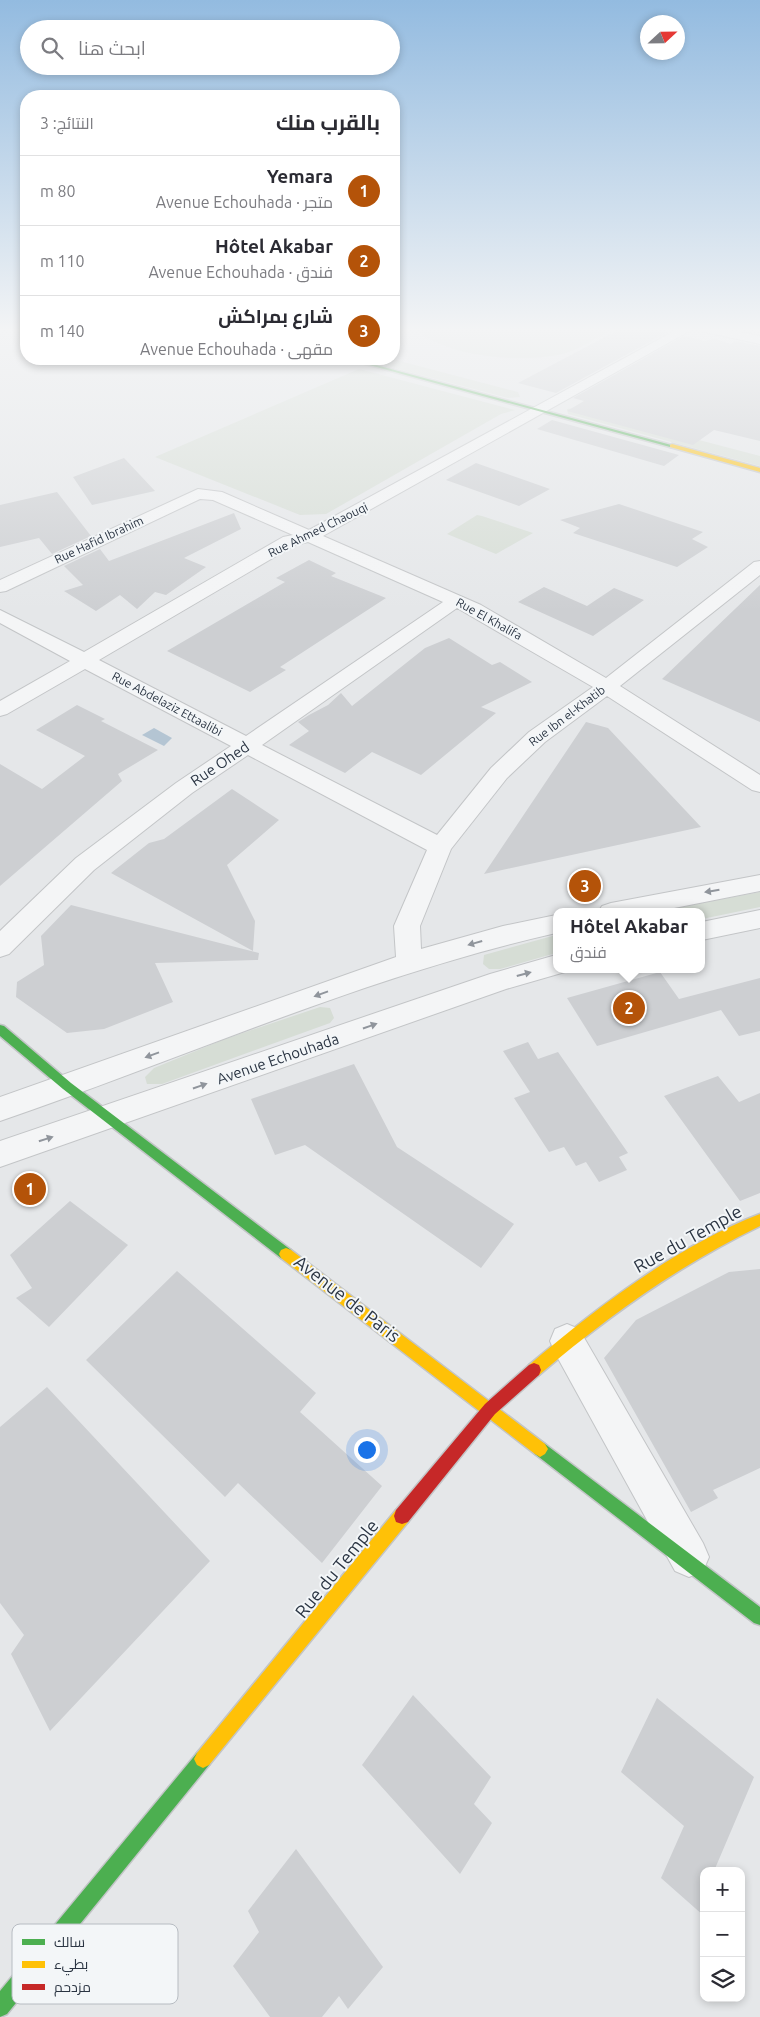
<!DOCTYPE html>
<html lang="ar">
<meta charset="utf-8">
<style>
:root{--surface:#fff;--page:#f2f2f3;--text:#2b2b33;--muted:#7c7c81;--line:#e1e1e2;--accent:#b45309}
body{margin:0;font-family:Ubuntu,Cairo,sans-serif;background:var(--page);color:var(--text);direction:rtl}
.controls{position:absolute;right:15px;bottom:15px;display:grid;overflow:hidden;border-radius:10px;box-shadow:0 2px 8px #0003}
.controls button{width:45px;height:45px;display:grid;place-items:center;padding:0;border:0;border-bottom:1px solid var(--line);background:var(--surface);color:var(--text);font:25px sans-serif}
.compass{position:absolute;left:640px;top:15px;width:45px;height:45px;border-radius:50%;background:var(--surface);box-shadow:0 2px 8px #0003;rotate:68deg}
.you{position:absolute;left:366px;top:1449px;width:18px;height:18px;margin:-12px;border:4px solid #fff;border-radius:50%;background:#1a73e8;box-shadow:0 0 0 8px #1a73e833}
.badge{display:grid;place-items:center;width:32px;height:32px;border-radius:50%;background:var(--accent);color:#fff;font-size:16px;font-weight:700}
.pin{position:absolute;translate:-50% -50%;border:2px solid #fff;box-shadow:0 1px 5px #0006}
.popup{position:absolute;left:553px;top:908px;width:152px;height:65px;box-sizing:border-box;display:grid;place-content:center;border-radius:10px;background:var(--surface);filter:drop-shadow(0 1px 4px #0005);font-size:16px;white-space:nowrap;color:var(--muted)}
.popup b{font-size:19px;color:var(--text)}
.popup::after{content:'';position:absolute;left:50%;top:100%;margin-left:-10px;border:10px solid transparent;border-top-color:var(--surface)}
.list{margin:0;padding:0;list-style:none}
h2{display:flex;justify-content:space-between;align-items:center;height:65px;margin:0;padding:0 20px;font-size:21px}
h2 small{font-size:16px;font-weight:400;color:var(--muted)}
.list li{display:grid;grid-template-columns:32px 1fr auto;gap:15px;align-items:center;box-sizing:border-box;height:70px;padding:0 20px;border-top:1px solid var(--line)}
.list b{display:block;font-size:19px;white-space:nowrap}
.list p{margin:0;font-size:16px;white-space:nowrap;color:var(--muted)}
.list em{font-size:16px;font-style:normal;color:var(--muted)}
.icon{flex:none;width:28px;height:28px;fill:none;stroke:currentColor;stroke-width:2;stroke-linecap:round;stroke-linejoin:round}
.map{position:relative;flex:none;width:760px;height:2017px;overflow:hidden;direction:ltr}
.search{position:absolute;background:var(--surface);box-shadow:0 2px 8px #0003;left:20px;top:20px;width:380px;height:55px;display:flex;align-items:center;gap:12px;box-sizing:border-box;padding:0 18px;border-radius:28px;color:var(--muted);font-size:19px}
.panel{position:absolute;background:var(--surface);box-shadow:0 2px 8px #0003;left:20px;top:90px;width:380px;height:275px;border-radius:20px;direction:rtl}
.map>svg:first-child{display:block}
.green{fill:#d6ddd5}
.water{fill:#b4c5d3}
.building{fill:#cdcfd2}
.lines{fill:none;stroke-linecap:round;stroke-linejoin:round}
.street-casing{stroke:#c3c5c7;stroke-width:2}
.fast-casing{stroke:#c3c5c7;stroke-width:3}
.slow-casing{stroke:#c3c5c7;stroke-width:3}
.jam-casing{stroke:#c3c5c7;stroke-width:3}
.street{fill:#f4f5f6;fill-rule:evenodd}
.fast{fill:#4caf50;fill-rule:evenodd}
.slow{fill:#ffc107;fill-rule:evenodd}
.jam{fill:#c62828;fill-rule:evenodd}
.oneway{fill:#90959c}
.labels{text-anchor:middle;stroke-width:4;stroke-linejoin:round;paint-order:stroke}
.far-street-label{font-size:12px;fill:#2b3543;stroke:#f3f6f8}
.street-label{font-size:15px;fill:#2b3543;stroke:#f3f6f8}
.near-street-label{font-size:18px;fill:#2b3543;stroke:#f3f6f8}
.key{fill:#f3f6f8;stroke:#b7bcc2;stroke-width:1}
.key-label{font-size:14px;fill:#2b3543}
</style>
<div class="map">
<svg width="760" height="2017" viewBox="0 0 760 2017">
<rect width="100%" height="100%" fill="#e5e7e9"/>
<path class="green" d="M416,329H614C599,336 582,348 566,353C527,364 446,358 416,329Z
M360,359H392L518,392L520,397L508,398Z
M359,369L515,410L501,414L326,514L300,515L155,457Z
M577,408L760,456V466L568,414L567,409Z
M477,515L482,516L533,533L496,554L447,534Z
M760,892V907L702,919V912H653Z
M556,935V953L500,969H489L483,964L484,955Z
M320,1007L330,1008L334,1018L330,1023L162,1084H147L145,1077L154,1068L225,1039Z"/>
<path class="water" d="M154,728L172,738L164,746L142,735Z"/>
<path class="building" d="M620,329H652L668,332L556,393L518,383Z
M684,336L704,341L716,339L731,344L736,341L760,346V441L714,430L693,445L567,411L584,401L573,398Z
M552,420L679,455L664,466L537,429Z
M124,458L155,491L92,505L73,477Z
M476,463L550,489L519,506L446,480Z
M57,492L91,536L52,554L39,538L0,547V505Z
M619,504L703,532L692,539L708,547L677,567L573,533L580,528L560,520Z
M234,513L241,529L184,558L206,567L166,595L155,592L137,609L120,595L96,611L64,591L83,585L64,566L100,549L109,561Z
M309,560L336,573L331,576L386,598L280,667L286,670L250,692L167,651L285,582L276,578Z
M760,585V722L662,679Z
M544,587L587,606L614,588L644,600L593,636L518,602Z
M449,638L492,665L500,662L532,682L481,707L496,713L421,775L372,752L345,773L289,745L309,731L298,722L309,715L328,705L341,693L352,706L425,648Z
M77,705L105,719L101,721L158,750L118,774L122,781L0,886V764L42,789L85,756L36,730Z
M586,722L608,728L701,827L484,874Z
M232,789L279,820L227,865L255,921L253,951L111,873L149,843L164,839Z
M71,905L259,953L258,960L155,963L173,1002L104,1029L67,1033L16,997L17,982L44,965L41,936Z
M660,972L679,999L760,978V1031L739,1036L721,1010L597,1046L567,998Z
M528,1042L538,1059L558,1052L628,1153L619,1157L627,1170L599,1182L586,1162L576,1166L564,1147L549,1152L514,1098L530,1092L503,1051Z
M354,1064L397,1147L514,1224L481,1268L305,1145L275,1155L251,1099Z
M718,1076L739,1102L760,1093V1193L740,1201L664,1096Z
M70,1201L128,1245L49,1327L16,1298L32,1288L10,1255Z
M760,1269V1468L713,1490L718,1498L691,1512L604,1358L636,1320L729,1272Z
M177,1271L316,1393L300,1412L382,1486L322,1563L238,1483L225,1497L86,1360Z
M47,1387L210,1561L50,1731L11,1654L24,1635L0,1603V1427Z
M413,1695L491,1777L474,1804L492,1823L460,1874L362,1765Z
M657,1698L754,1777L714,1871H704V1916L661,1878L684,1826L621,1772Z
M296,1849L383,1967L348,2009L339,1996L322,2017H270L233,1966L259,1932L248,1911Z"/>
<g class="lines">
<defs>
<path id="street" d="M678,329H693L323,536L481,605L606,678L754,562L760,561V575L620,686L760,775V792L752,790L607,696L545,742L507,778L451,849L420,926L421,949L503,926L556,915V933C365,976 185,1058 0,1121V1097L396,957L394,926L427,850L248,755L192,793L94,870L9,954L0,957V931L76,858L176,783L231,746L85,669L7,714L0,716V701L70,661L0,623V610L84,652L283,537L293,535L213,500L200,499L6,591L0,592V580L198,489L222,492L309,530ZM308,542L443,602L246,736L99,660L295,545ZM457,608L593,687L529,732L491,768L437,835L262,745Z
M703,329H725L760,336V344L705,332Z
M760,875V891L654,912H598L602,906L611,903Z
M760,910V928L702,940V922Z
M556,955V969H567L565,972L506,989L0,1167V1141L490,974Z
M567,1324L579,1329L703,1543L709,1557L703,1571L689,1577L675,1571L555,1353L550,1341L555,1329Z"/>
<path id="fast" d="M347,359H354L675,446L670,447Z
M0,1025L4,1026L71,1083L291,1250L293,1254L291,1258L286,1260L281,1258L63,1089L0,1036Z
M540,1441L545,1444L760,1607V1625L754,1623L535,1454L532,1449L535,1444Z
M203,1750L209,1753L212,1759L209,1765L7,2014L0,2017V1991L197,1753Z"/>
<path id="slow" d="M672,444L760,468V472L670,447V445Z
M760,1214V1226C679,1265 607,1317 539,1375L534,1377L529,1375L527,1370L529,1365C595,1309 678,1245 760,1214Z
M286,1248L291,1250L545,1444L548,1449L545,1454L540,1457L535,1454L281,1258L279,1254L281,1250Z
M402,1508L408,1510L410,1516L408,1522L209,1765L203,1768L197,1765L194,1759L197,1753L396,1510Z"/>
<path id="jam" d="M534,1363L539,1365L541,1370L539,1375L495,1414L408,1522L402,1524L396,1522L394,1516L396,1510L485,1404L529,1365Z"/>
</defs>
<use href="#street" class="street-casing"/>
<use href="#fast" class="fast-casing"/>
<use href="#slow" class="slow-casing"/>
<use href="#jam" class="jam-casing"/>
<use href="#street" class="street"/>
<use href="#fast" class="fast"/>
<use href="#slow" class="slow"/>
<use href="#jam" class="jam"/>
</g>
<defs><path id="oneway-solid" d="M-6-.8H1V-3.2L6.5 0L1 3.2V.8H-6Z" transform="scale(1.25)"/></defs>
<g class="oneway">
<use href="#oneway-solid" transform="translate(712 891) rotate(171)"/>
<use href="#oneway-solid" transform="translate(475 943) rotate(164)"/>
<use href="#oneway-solid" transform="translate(524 974) rotate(-15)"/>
<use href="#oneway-solid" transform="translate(321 994) rotate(160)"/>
<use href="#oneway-solid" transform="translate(370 1026) rotate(-19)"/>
<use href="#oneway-solid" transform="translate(152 1055) rotate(160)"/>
<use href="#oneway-solid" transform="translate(200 1086) rotate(-19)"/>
<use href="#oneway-solid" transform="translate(46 1139) rotate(-18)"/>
</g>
<linearGradient id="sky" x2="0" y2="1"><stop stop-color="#93bbe0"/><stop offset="0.54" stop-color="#f3f4f5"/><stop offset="1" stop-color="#f3f4f5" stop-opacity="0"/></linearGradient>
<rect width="760" height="611" fill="url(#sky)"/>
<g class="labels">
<g class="far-street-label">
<text transform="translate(318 530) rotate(-26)" y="4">Rue Ahmed Chaouqi</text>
<text transform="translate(99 540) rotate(-25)" y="4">Rue Hafid Ibrahim</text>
<text transform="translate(489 619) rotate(29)" y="4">Rue El Khalifa</text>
<text transform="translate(167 704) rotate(28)" y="4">Rue Abdelaziz Ettaalibi</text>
<text transform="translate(567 716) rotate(-37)" y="4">Rue Ibn el-Khatib</text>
</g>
<g class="street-label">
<text transform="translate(220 764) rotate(-34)" y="5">Rue Ohed</text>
<text transform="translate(278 1059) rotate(-19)" y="5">Avenue Echouhada</text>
</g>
<g class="near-street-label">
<text transform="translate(688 1239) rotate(-29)" y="6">Rue du Temple</text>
<text transform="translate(347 1299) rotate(38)" y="6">Avenue de Paris</text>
<text transform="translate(337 1569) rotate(-51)" y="6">Rue du Temple</text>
</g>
</g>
<rect x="12" y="1924" width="166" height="80" rx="8" class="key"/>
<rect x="22" y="1939" width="23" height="6" fill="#4caf50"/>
<rect x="22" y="1961" width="23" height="7" fill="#ffc107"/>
<rect x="22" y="1984" width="23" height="6" fill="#c62828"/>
<g class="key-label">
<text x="54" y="1947">سالك</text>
<text x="54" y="1969">بطيء</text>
<text x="54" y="1992">مزدحم</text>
</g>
</svg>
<div class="controls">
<button>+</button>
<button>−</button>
<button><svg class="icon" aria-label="layers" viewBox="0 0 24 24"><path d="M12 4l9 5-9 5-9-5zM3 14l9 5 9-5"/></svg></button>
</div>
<svg class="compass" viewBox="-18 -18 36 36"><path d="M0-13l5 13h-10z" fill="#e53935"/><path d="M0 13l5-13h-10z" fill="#7c7c81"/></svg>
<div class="you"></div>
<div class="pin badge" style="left:30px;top:1189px">1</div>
<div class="pin badge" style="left:629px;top:1008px">2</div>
<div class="popup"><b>Hôtel Akabar</b>فندق</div>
<div class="pin badge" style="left:585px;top:886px">3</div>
<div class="search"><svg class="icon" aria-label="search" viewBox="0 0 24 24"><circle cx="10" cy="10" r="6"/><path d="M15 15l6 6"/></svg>ابحث هنا</div>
<section class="panel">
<h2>بالقرب منك<small>النتائج: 3</small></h2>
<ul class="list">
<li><span class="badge">1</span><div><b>Yemara</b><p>متجر · Avenue Echouhada</p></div><em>80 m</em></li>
<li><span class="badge">2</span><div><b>Hôtel Akabar</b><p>فندق · Avenue Echouhada</p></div><em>110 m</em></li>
<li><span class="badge">3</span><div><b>شارع بمراكش</b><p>مقهى · Avenue Echouhada</p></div><em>140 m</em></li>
</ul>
</section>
</div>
